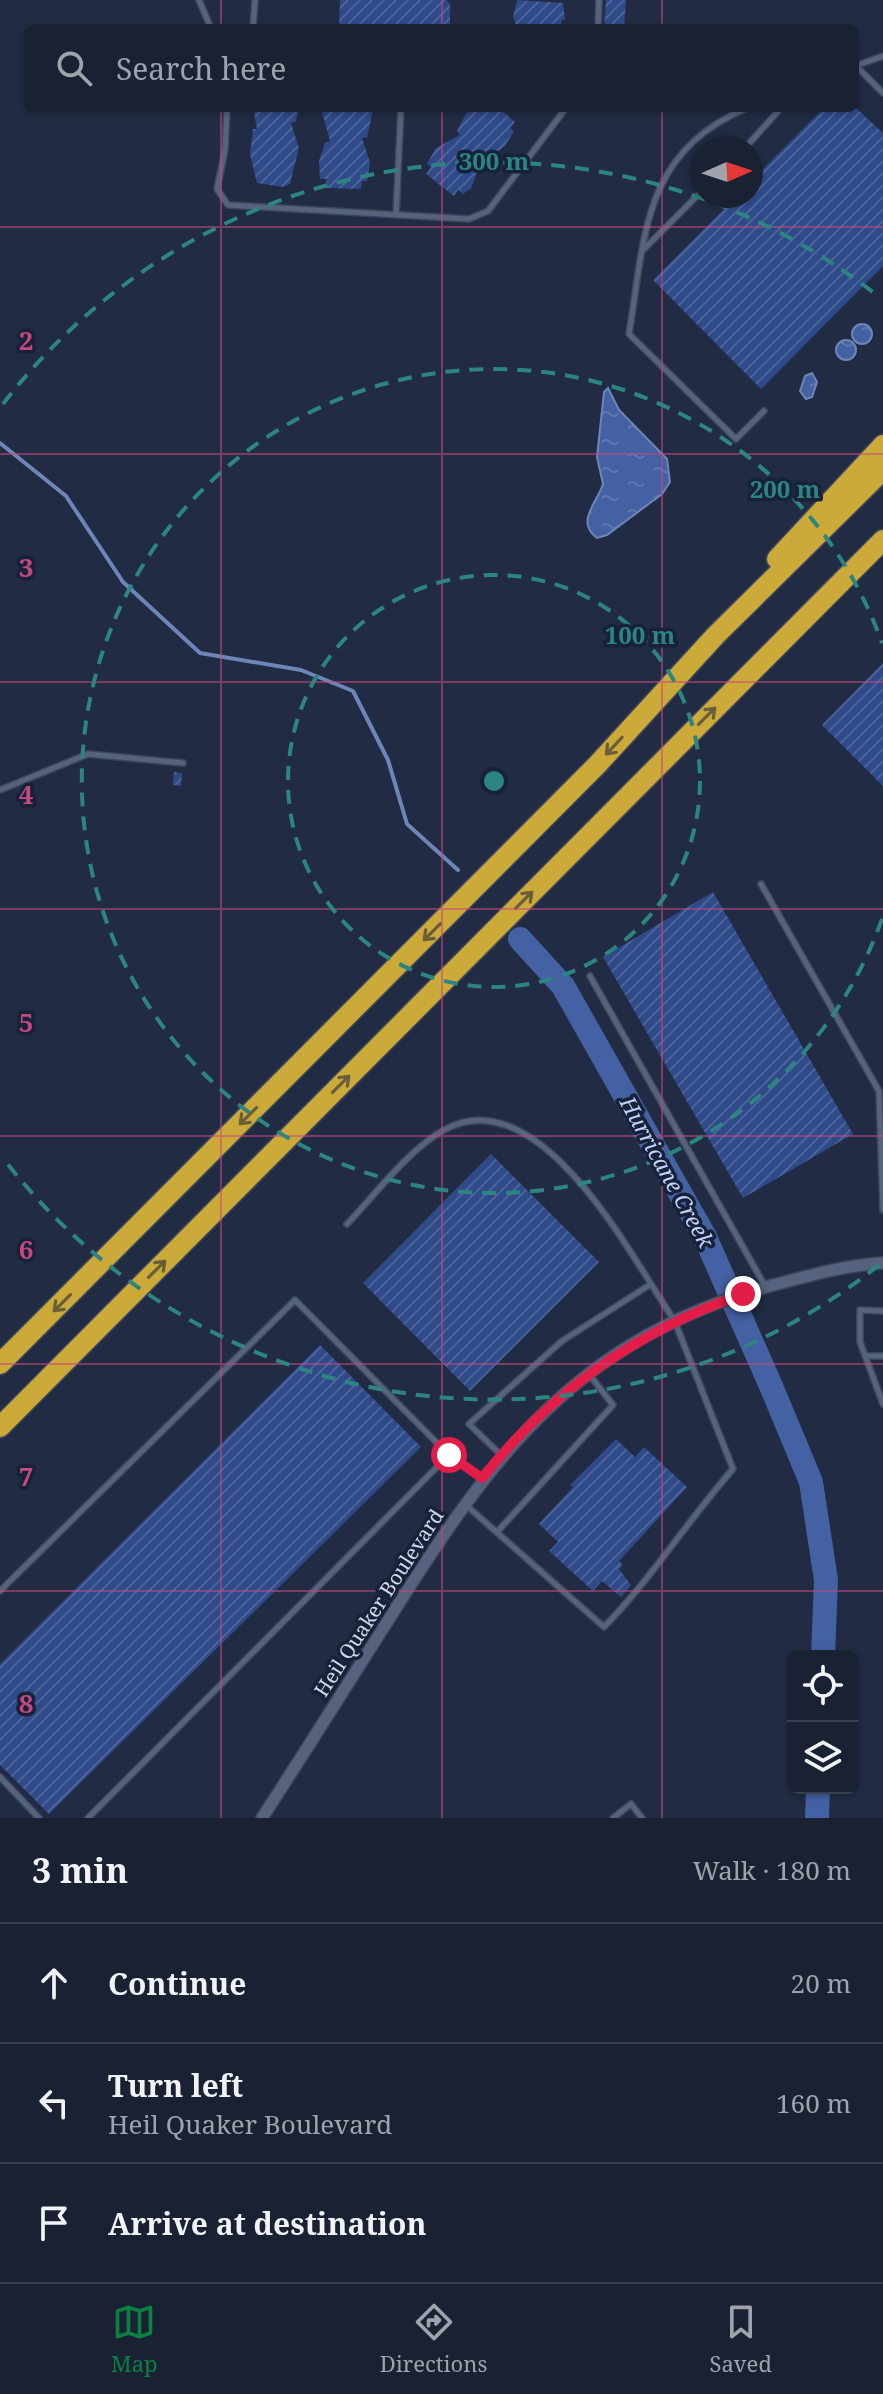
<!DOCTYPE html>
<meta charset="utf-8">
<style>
:root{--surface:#192133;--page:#22293b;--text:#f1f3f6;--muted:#9fa3ac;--line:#373e4e;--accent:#0b8043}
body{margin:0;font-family:"Noto Serif",serif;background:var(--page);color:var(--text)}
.controls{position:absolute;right:24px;bottom:24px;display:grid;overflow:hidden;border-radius:12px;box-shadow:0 2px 6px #0004}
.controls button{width:72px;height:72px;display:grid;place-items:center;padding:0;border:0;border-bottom:2px solid var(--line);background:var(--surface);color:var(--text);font:40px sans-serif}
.compass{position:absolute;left:691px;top:136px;width:72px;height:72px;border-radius:50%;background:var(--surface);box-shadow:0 2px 6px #0004;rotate:87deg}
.stop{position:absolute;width:24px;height:24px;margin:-18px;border:6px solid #e11d48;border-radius:50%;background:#fff}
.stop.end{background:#e11d48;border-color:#fff;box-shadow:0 2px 8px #0008}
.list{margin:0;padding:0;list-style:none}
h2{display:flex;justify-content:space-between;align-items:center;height:104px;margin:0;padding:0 32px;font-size:34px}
h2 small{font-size:26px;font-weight:400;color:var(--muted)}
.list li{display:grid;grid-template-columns:52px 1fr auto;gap:24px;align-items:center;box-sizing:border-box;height:120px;padding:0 32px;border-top:2px solid var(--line)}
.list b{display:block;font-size:30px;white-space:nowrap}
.list p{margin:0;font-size:26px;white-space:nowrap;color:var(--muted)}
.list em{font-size:26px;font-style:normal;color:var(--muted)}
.icon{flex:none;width:44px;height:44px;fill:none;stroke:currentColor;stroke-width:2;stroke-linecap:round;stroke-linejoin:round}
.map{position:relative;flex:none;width:883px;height:1818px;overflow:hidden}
.search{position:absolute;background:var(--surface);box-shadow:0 2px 6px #0004;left:24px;right:24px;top:24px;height:88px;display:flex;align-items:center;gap:20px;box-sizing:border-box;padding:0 28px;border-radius:12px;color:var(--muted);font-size:30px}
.sheet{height:464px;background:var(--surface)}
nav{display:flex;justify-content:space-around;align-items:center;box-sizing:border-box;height:112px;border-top:2px solid var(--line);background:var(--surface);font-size:22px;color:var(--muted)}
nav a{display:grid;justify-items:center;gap:4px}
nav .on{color:var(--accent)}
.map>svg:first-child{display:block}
.water{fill:url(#water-ripples);stroke:#6e85b8;stroke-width:2}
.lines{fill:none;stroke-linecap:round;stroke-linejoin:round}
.stream{stroke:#6e85b8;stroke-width:4}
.river{stroke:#4461a3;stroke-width:24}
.building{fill:url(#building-hatch)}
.service-casing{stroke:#3d475b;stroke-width:8}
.minor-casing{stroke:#3d475b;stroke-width:14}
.motorway-casing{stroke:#3d475b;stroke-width:23}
.service{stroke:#55637f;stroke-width:5}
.minor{stroke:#55637f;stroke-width:11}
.motorway{stroke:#ccaa39;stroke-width:20}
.oneway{stroke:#685f3a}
.route{stroke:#e11d48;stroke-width:10}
.grid{fill:none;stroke:#c6487e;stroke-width:2;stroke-opacity:0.55}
.ring{fill:none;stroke:#2c8580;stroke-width:4;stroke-dasharray:14 10}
.labels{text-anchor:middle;stroke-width:7;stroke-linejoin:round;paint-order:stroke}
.street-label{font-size:20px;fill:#d0d8e8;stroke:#17223a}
.water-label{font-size:22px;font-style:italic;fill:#c0d2f8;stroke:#17223a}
.grid-label{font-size:26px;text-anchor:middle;font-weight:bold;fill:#c6487e;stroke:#17223a;stroke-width:7;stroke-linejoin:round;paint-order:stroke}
.centre{fill:#2c8580;stroke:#17223a;stroke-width:4}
.ring-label{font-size:24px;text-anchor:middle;font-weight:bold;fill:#2c8580;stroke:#17223a;stroke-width:7;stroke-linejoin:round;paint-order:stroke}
</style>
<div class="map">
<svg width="883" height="1818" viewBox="0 0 883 1818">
<defs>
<pattern id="water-ripples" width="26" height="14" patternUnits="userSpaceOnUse" patternTransform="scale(2)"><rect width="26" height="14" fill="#4461a3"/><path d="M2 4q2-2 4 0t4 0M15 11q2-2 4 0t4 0" fill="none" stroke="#5e77b0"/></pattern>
<pattern id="building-hatch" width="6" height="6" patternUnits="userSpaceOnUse" patternTransform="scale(2)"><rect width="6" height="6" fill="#2f4a89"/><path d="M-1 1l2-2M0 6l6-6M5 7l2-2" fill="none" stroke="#4c639a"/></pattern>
</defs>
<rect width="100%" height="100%" fill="#212c44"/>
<path class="water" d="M852 334a10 10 0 1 1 20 0a10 10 0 1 1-20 0Z
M836 350a10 10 0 1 1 20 0a10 10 0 1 1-20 0Z
M812,373L817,382L812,397L806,399L800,391L805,376Z
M608,388L619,410L667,459L670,482L662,494L607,535L597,538C575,522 597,503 603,484L597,457L604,392Z"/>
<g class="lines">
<path class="stream" d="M0,443L66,496L123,582L200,653L301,670L353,691L388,760L407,824L458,870"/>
<path class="river" d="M520,939L563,986L705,1237L771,1386L811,1482L826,1580L823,1656
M817,1818L818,1788"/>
</g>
<path class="building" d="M340,0H446L450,4V26L339,28Z
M517,0L563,3L565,20H562L561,28H517L513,17Z
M606,0H626L624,28H604Z
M253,108H299L296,121L291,123L299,148L290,184L283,187L257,183L250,154L253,129H257Z
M321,108L373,110L367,137L362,138L370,163L367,181H362L361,189L326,188V179H320L319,161L325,143L330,141Z
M469,108H499L515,122L510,128L514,131L505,146L489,158L484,156L471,188L463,194L458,190L454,196L426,174L431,167L427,164L436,148L460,135L457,131Z
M824,108H856L883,133V266L761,389L653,280L737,196H751V181Z
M883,663V786L822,725Z
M174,772L182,773L181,786L173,785Z
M713,892L853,1134L743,1198L603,957Z
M491,1154L599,1262L470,1391L363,1283Z
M320,1345L421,1447L49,1814L0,1765V1664Z
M616,1439L635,1457L644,1447L687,1487L619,1561L623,1565L619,1569L631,1585L621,1597L602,1581L593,1591L549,1551L558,1542L539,1524L573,1487L570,1485Z"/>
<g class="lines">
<defs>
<path id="service" d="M199,0L211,28
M238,28H254
M253,28L255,0
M598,28L599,0
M855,66L883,56
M856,66L883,93
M227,108L225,150L217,189L228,205L469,219L488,211L566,108
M747,108C642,152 645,237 629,334L736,439L764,411
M745,148L781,108
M396,215L401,108
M644,249L703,190
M0,790L88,754L183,763
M761,884L879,1091L883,1210
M590,976L765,1286
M347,1224C375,1195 409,1149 444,1130C530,1082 615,1227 651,1284
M883,1311L860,1310V1342L883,1404
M865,1356H883
M467,1506L604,1627C652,1578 688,1520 733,1469L675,1322L651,1284L562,1341L469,1424L501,1455
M497,1532L613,1405L589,1374
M0,1591L295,1300L449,1455L482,1478
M0,1777L39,1818
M88,1818L449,1455
M613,1818L631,1804L642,1818"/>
<path id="minor" d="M262,1818C305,1752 347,1685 389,1619C491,1457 576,1339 770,1286C807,1276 845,1265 883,1263"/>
<path id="motorway" d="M777,559L883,445
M0,1364L597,765L716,635L883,470
M0,1427L883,540"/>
</defs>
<use href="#service" class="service-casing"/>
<use href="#minor" class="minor-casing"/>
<use href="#motorway" class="motorway-casing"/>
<use href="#service" class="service"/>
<use href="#minor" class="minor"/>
<use href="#motorway" class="motorway"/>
</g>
<defs><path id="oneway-shaft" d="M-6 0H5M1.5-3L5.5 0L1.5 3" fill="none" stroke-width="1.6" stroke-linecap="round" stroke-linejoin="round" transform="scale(2)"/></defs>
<g class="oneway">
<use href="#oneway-shaft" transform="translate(707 716) rotate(-45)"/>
<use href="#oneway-shaft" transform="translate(614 746) rotate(133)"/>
<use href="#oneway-shaft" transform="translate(524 900) rotate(-45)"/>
<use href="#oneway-shaft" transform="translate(432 932) rotate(135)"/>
<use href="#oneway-shaft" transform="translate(341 1084) rotate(-45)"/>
<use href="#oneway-shaft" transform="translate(248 1116) rotate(135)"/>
<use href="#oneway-shaft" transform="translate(157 1269) rotate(-45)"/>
<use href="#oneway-shaft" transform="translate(62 1303) rotate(135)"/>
</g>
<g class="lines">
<path class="route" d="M449,1455L482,1478C552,1391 637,1331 743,1294"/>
</g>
<path class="grid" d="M221,0V28M442,0V28M662,0V28M221,108V1818M442,108V1818M662,108V1818M0,227H883M0,454H883M0,682H883M0,909H883M0,1136H883M0,1364H883M0,1591H883"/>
<g class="ring">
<circle cx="494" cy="781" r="206"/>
<path d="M882 919A412 412 0 1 1 882 643"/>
<path d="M879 1265A619 619 0 0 1 3 1158M3 404A619 619 0 0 1 879 297"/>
</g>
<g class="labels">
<g class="street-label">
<text transform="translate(379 1603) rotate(-57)" y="7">Heil Quaker Boulevard</text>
</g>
<g class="water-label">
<text transform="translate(667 1172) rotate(61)" y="8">Hurricane Creek</text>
</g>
</g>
<g class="grid-label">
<text x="26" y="350">2</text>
<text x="26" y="577">3</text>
<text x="26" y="804">4</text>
<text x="26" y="1032">5</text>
<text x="26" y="1259">6</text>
<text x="26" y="1486">7</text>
<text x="26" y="1713">8</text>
</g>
<circle cx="494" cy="781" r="12" class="centre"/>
<g class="ring-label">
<text x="494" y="170">300 m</text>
<text x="785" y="498">200 m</text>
<text x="640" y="644">100 m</text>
</g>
</svg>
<div class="controls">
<button><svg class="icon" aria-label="locate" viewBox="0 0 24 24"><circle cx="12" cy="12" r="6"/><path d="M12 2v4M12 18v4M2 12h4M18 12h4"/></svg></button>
<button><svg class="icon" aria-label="layers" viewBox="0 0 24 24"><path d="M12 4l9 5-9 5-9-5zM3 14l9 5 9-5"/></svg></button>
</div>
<svg class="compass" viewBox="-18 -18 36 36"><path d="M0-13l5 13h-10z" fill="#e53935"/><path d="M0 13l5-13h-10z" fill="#9fa3ac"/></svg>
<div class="stop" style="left:449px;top:1455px"></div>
<div class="stop end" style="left:743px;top:1294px"></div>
<div class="search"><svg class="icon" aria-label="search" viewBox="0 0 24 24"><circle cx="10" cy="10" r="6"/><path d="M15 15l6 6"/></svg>Search here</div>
</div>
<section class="sheet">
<h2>3 min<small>Walk · 180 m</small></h2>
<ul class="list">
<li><svg class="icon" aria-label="ahead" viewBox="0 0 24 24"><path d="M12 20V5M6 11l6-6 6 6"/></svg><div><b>Continue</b></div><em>20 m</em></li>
<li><svg class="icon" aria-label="left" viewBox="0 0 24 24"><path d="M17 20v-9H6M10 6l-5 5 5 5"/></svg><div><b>Turn left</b><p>Heil Quaker Boulevard</p></div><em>160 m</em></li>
<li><svg class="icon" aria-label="arrive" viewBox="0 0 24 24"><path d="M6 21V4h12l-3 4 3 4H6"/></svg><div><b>Arrive at destination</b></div></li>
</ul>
</section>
<nav>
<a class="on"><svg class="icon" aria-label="map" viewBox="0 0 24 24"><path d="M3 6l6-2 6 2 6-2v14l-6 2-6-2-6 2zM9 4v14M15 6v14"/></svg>Map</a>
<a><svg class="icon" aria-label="directions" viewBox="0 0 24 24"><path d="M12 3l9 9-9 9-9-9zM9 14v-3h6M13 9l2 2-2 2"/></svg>Directions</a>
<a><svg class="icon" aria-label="saved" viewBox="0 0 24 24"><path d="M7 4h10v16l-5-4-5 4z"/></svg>Saved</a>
</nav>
